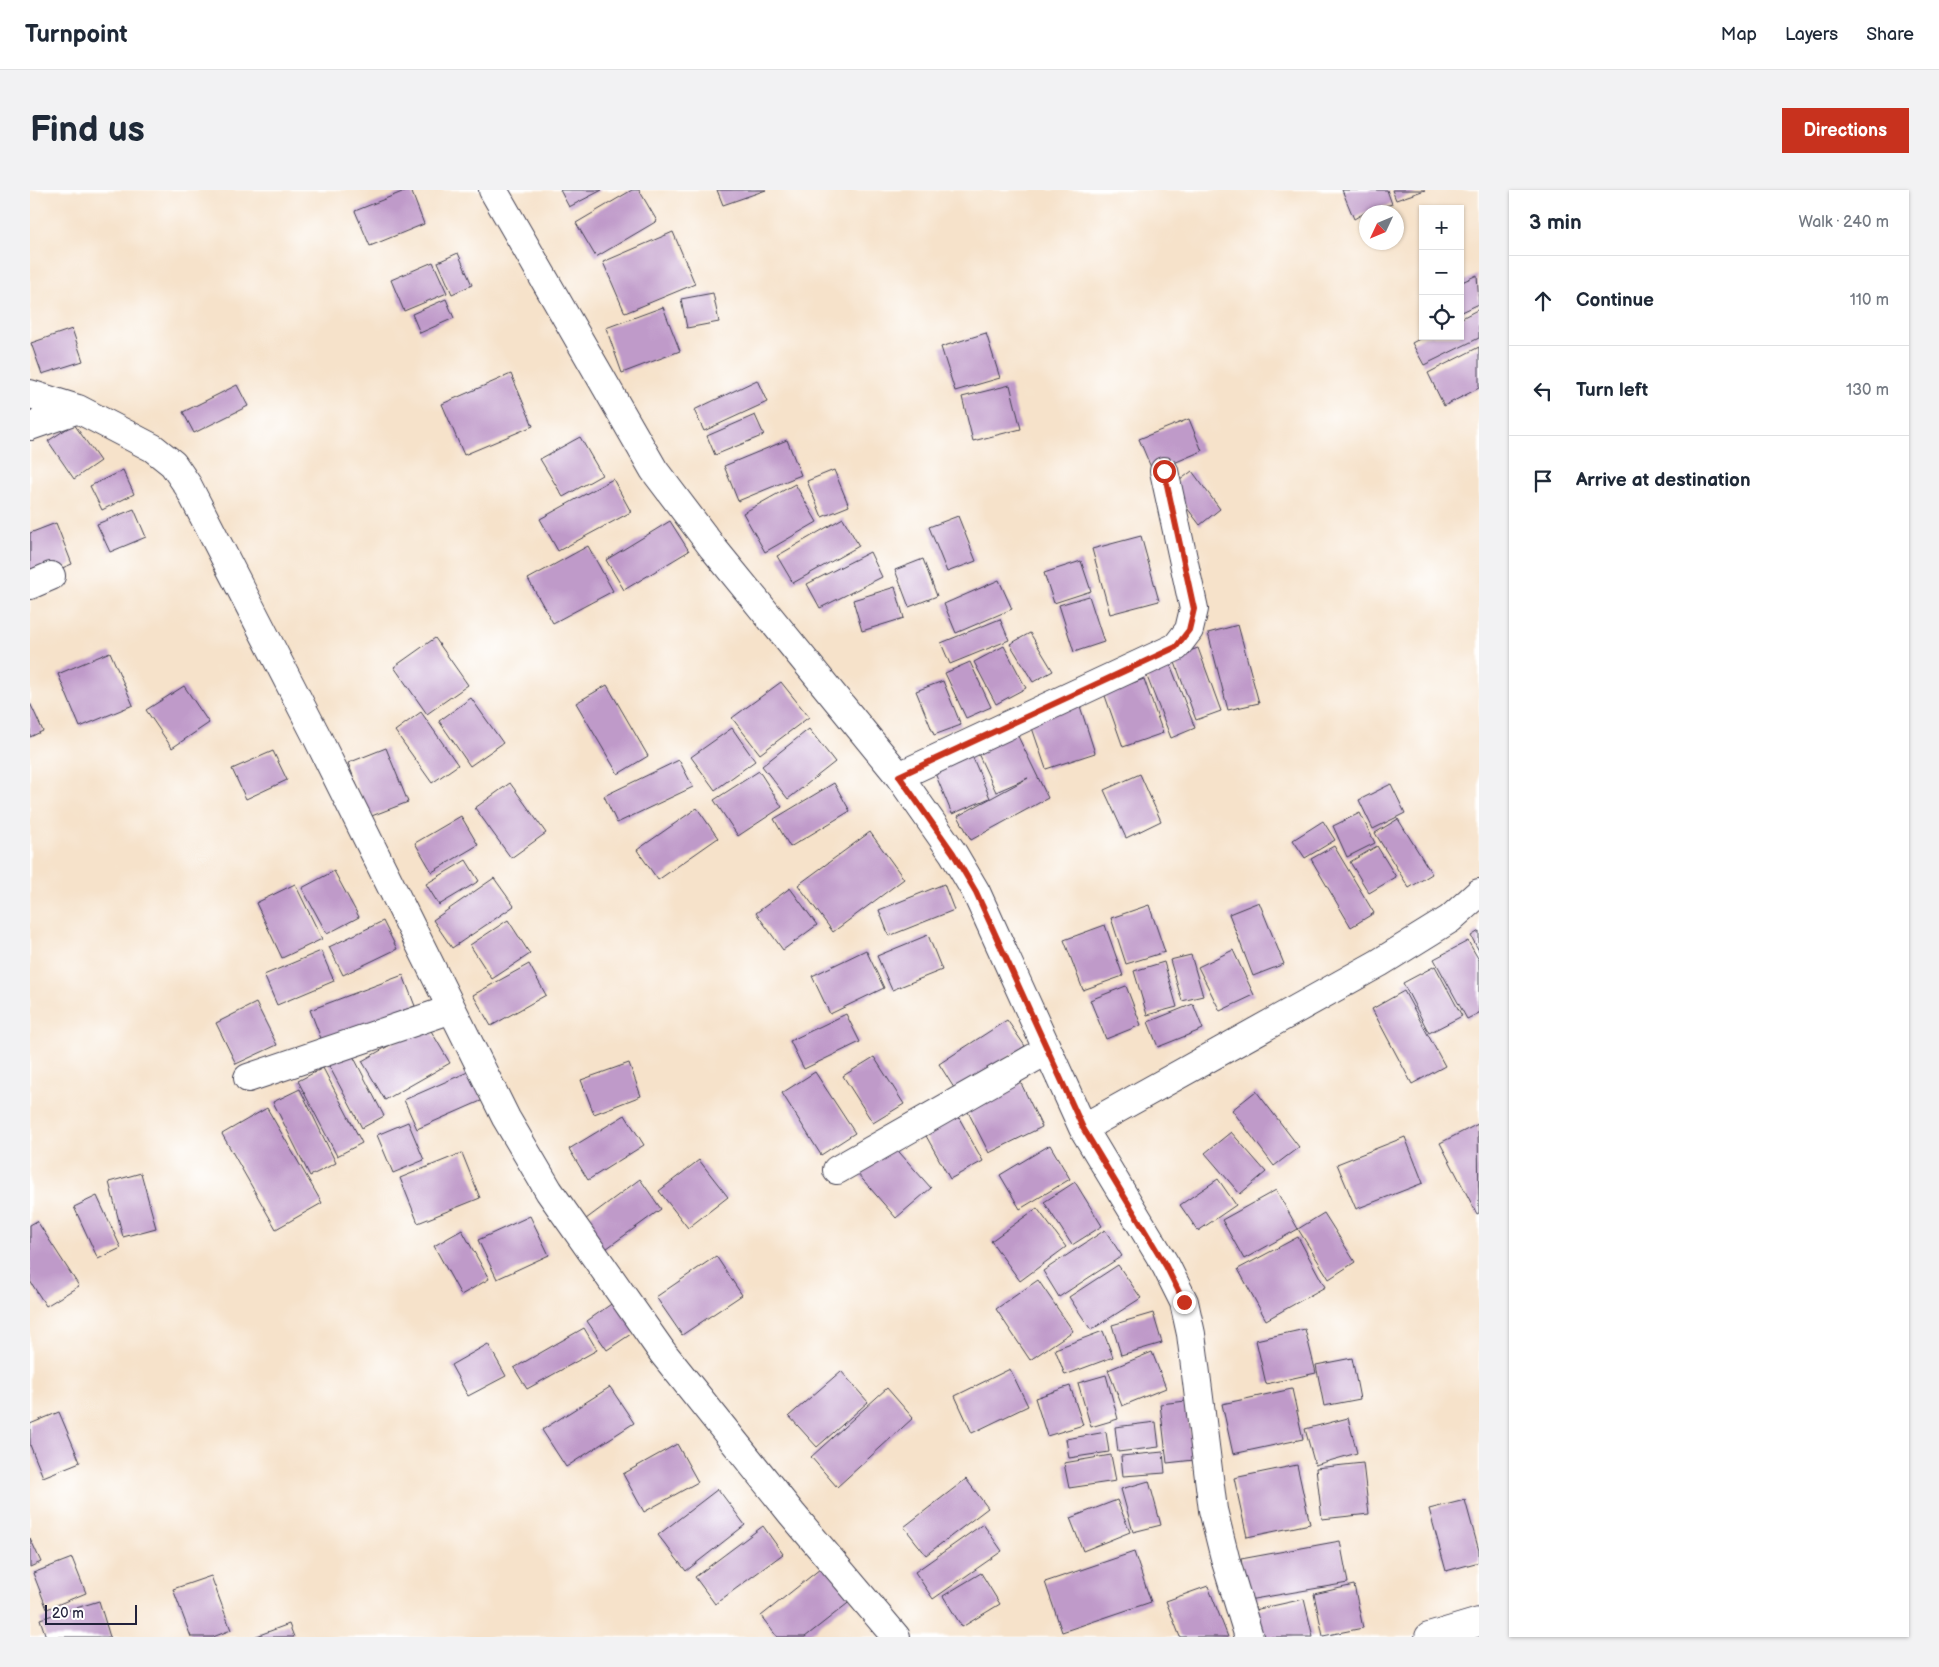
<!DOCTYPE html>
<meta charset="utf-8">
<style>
:root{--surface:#fff;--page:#f2f2f3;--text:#1f2937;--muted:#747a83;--line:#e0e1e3;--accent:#c8321e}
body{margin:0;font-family:"Balsamiq Sans",sans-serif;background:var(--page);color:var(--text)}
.controls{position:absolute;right:15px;top:15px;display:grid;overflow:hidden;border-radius:0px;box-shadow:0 1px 4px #0004}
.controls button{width:45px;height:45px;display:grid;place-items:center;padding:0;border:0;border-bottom:1px solid var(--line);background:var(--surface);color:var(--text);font:25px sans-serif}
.compass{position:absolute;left:1329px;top:15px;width:45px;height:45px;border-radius:50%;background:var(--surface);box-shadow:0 1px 4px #0004;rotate:226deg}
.scale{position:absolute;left:15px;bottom:12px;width:92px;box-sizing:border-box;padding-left:5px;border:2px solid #22223b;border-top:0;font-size:14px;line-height:18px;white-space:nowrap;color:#22223b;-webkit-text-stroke:4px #fff;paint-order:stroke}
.stop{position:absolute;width:15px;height:15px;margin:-11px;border:4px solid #c8321e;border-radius:50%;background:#fff}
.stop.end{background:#c8321e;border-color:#fff;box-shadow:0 1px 5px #0008}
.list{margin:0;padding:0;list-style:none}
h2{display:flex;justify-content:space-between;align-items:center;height:65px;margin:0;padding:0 20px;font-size:21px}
h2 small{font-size:16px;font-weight:400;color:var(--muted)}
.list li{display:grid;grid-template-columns:32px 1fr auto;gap:15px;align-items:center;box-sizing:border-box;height:90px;padding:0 20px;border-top:1px solid var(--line)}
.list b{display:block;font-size:19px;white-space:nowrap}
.list em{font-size:16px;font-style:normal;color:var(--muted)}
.icon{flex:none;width:28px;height:28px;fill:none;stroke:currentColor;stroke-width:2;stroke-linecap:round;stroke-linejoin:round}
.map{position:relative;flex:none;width:1449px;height:1447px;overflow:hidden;border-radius:0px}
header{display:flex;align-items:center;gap:30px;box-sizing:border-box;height:70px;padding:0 25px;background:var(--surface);border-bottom:1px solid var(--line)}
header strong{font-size:24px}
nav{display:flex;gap:28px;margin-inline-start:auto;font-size:18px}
.intro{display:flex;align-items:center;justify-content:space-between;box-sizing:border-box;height:120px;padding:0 30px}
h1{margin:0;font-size:35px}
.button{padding:12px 22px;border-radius:0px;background:var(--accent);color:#fff;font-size:18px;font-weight:700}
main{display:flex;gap:30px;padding:0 30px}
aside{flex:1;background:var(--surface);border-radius:0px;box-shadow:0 1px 4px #0004}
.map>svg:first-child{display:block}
.building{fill:#bf9ac9}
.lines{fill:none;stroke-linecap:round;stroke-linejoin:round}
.minor-casing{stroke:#423f50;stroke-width:30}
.tertiary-casing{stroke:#423f50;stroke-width:30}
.minor{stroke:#fff;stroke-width:28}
.tertiary{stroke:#fff;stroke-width:28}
.route{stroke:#c8321e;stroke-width:6}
</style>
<header>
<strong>Turnpoint</strong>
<nav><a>Map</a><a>Layers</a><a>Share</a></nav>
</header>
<div class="intro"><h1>Find us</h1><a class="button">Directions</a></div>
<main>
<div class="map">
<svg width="1449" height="1447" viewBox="0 0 1449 1447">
<rect width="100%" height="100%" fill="#fff"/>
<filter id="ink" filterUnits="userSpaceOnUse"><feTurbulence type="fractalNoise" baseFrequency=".02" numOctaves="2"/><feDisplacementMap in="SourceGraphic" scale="10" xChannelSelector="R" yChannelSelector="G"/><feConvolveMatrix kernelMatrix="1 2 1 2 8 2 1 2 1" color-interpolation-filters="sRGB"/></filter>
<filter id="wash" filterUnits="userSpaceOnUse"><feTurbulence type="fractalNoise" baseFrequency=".0096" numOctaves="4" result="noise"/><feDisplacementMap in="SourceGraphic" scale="20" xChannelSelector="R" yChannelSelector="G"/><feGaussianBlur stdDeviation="1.12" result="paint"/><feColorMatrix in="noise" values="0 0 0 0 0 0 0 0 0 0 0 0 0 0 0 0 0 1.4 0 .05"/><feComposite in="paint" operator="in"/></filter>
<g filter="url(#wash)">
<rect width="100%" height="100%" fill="#f6e2ca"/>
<g id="blocks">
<path class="building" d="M377,0H381L394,34L340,56L325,21Z
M530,0H572L539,17Z
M602,0H609L627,31L566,67L546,33Z
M687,0H736L693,15Z
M1312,0H1357L1362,14L1336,22L1324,29Z
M1362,0H1395L1366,10Z
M643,42L665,94L595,123L573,72Z
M428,63L442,95L422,104L408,72Z
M403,72L417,103L374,121L361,90Z
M1447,85L1449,114L1430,123V93Z
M683,103L689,132L657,138L651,109Z
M416,109L424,128L390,143L382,124Z
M633,117L650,161L592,183L576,138Z
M1449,119V148L1394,175L1382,153L1395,146H1430V129Z
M42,139L53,171L12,184L1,153Z
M956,143L970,188L925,201L911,157Z
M1449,157V198L1414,216L1398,183Z
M481,184L503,236L434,265L412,214Z
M727,190L737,212L674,241L664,220Z
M207,195L218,216L164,243L153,222Z
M980,195L991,239L943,251L932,207Z
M725,225L734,245L685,265L677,246Z
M1159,229L1172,261L1123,282L1109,249Z
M44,234L70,271L44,289L18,251Z
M550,247L572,285L533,307L510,269Z
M757,250L771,285L708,311L694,276Z
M93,280L104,304L72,320L60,296Z
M804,280L819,316L792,327L777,291Z
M1162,281L1190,319L1170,335L1141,297Z
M583,289L601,322L528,361L510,329Z
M765,294L787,332L735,362L713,323Z
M104,319L116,347L80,362L67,334Z
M928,326L946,371L917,382L899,337Z
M813,328L829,356L763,393L747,366Z
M640,331L659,361L594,400L576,370Z
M26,333L42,374L0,391V343Z
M1111,346L1129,411L1080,424L1062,359Z
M558,356L583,401L523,433L498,389Z
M840,362L852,387L790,418L777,394Z
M893,369L907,406L879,417L865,380Z
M1051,371L1061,401L1024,413L1014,383Z
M969,390L982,419L926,443L914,414Z
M865,397L874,428L832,441L823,410Z
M1059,406L1074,452L1044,462L1029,415Z
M970,429L979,450L920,474L911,453Z
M1208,435L1229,513L1198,520L1178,443Z
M1000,443L1023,481L1003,492L980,454Z
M405,448L438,495L397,524L364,477Z
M974,456L996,498L966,514L944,472Z
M1168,458L1191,521L1166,530L1143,467Z
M80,462L103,515L50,537L28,484Z
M1138,469L1165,538L1141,548L1114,479Z
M940,472L961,517L936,528L915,483Z
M1114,489L1133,543L1093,557L1074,503Z
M913,491L931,535L904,545L886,501Z
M751,492L779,527L730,564L702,528Z
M577,495L618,566L588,584L546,513Z
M154,496L179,533L142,558L116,520Z
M441,508L473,553L440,576L409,531Z
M0,513L13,541L0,547Z
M1049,513L1065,563L1016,579L999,529Z
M391,522L428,575L402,593L365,541Z
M702,538L725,571L685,600L661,567Z
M984,538L1018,608L941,650L928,626L998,588L966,602L945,557Z
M779,539L805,572L758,609L732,576Z
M356,558L378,612L339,627L318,573Z
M243,561L257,590L216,609L202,579Z
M940,561L960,608L922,624L902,576Z
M649,570L663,597L587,633L574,606Z
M729,581L752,617L708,646L684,610Z
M1110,584L1131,631L1096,648L1074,600Z
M480,593L516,643L481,668L445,618Z
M804,593L820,621L760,657L744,629Z
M1361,594L1375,623L1343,639L1329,610Z
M667,618L688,648L628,690L607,660Z
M1330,623L1345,653L1317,667L1303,636Z
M431,626L448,655L402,682L385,653Z
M1368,629L1402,684L1379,698L1345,643Z
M1293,631L1305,650L1275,668L1263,650Z
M840,642L874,689L803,742L768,695Z
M1304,656L1344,723L1321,737L1281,669Z
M1347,656L1366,687L1339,703L1320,672Z
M436,670L449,691L409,715L396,694Z
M304,681L329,727L297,744L272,698Z
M464,688L484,716L422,758L403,730Z
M265,694L292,749L252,768L226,713Z
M914,694L924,720L859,746L849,720Z
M760,698L787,735L753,760L726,723Z
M1229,712L1254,774L1223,786L1199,724Z
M1119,715L1135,762L1096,774L1081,728Z
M478,730L500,764L462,789L440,755Z
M353,731L367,759L313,785L299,757Z
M1075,735L1093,786L1053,800L1034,750Z
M1449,741V761L1441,746Z
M898,745L912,780L862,800L847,766Z
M1438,751L1449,770V823L1437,829L1404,769Z
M836,760L854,798L800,824L782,786Z
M1203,760L1224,805L1190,821L1168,777Z
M291,761L304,791L247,815L234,785Z
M1161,765L1173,806L1152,811L1140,770Z
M1134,772L1147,817L1117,825L1104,781Z
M499,774L516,805L461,836L443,805Z
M1405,776L1432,826L1399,843L1373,793Z
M373,785L385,816L292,851L280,820Z
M1096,796L1111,835L1076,849L1060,810Z
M1374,801L1415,876L1382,894L1342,819Z
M226,813L247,855L206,874L186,833Z
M1163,814L1173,839L1128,857L1118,832Z
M816,824L830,852L774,879L760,851Z
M977,830L995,856L926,901L909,874Z
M397,834L420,873L355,910L332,871Z
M320,860L354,926L332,938L297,872Z
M844,867L874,914L843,933L813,886Z
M599,873L611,906L564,924L551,890Z
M293,878L332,953L307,966L268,891Z
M440,881L453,910L387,939L374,910Z
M785,882L825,943L791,965L752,903Z
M987,885L1012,937L959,963L933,912Z
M270,899L306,973L280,986L243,912Z
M1226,901L1269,957L1244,976L1202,920Z
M923,917L953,971L920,989L890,935Z
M237,918L292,1013L246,1039L192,944Z
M595,925L614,955L558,990L539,959Z
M378,932L394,970L363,983L347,945Z
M1448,934L1449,1023L1447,1024L1410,953Z
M1201,942L1236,982L1210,1004L1175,963Z
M1375,947L1393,993L1326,1019L1307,974Z
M862,954L901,998L866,1028L827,983Z
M1020,955L1040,989L990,1019L970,985Z
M432,963L450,1008L388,1033L370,988Z
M669,970L698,1007L658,1038L629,1001Z
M111,983L126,1038L93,1047L79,992Z
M610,989L631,1019L573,1061L552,1032Z
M1188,989L1206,1015L1168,1041L1150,1015Z
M1045,992L1072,1036L1042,1055L1014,1012Z
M1246,1000L1268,1039L1294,1023L1325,1072L1299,1089L1268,1039L1214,1069L1192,1030Z
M67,1006L91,1058L68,1069L44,1017Z
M1007,1018L1036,1057L990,1091L961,1051Z
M500,1026L519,1065L467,1089L448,1050Z
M7,1031L49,1096L16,1116L0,1091V1035Z
M432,1040L459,1089L431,1105L404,1056Z
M1075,1040L1092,1066L1029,1107L1013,1081Z
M1268,1047L1295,1097L1236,1130L1208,1079Z
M686,1066L712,1105L652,1145L626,1107Z
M1088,1075L1111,1108L1061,1140L1039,1107Z
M1008,1090L1043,1141L1000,1170L966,1119Z
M587,1110L607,1140L577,1160L557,1131Z
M1123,1123L1132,1153L1091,1165L1082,1135Z
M554,1138L567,1160L497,1199L484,1178Z
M1275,1139L1286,1183L1236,1194L1226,1150Z
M1073,1141L1083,1167L1035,1185L1025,1159Z
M458,1154L476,1186L438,1206L421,1175Z
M1122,1162L1136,1198L1092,1216L1078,1180Z
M1322,1168L1330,1209L1294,1216L1286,1175Z
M980,1179L998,1216L942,1243L925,1206Z
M811,1181L838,1212L787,1257L759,1226Z
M1076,1185L1088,1229L1061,1237L1048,1193Z
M1040,1196L1053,1235L1017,1246L1005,1208Z
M580,1197L604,1233L536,1277L512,1240Z
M857,1198L883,1228L807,1297L781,1267Z
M1262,1199L1273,1249L1203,1264L1192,1214Z
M1156,1211L1164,1270L1137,1273L1130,1214Z
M29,1222L50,1272L13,1287L0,1255V1234Z
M1318,1228L1327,1263L1285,1275L1275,1239Z
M1126,1232L1129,1257L1088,1262L1085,1237Z
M1076,1242L1079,1262L1039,1268L1036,1249Z
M647,1254L668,1292L614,1322L593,1284Z
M1133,1262L1135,1283L1093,1286L1091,1266Z
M1081,1265L1086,1291L1039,1298L1034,1273Z
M1333,1273L1339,1324L1292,1329L1286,1278Z
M1267,1275L1280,1334L1217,1347L1204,1288Z
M936,1289L958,1318L896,1365L874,1337Z
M1119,1291L1131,1335L1103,1342L1091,1299Z
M688,1299L715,1335L656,1381L628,1345Z
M1087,1310L1100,1342L1053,1361L1040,1328Z
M1435,1310L1449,1361V1372L1416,1381L1399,1319Z
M953,1334L972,1361L903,1409L885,1382Z
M733,1336L753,1364L685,1414L665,1387Z
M0,1348L11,1372L0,1377Z
M1310,1351L1318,1393L1218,1410L1211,1369Z
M1104,1362L1121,1412L1032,1442L1015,1392Z
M42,1368L56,1403L17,1419L3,1383Z
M795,1375L822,1410L775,1447H747L731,1426Z
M951,1383L970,1414L932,1437L913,1406Z
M181,1386L201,1440L183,1447H161L143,1399Z
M1324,1395L1333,1438L1293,1446L1284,1404Z
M1178,1396L1198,1447H1150L1136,1411Z
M1274,1409L1283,1447H1230L1224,1420Z
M69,1411L80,1447H16L10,1429Z
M259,1434L264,1447H224Z"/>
</g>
</g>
<g filter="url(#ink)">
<use href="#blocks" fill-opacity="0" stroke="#423f50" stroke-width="1"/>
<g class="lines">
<defs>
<path id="minor" d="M463,0L624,280L683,358L869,586L923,663L946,702L1053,938L1136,1076L1154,1112L1161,1144L1183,1320L1196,1372L1219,1447
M0,204L48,219L123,258L143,274L158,296L286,545L476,928L519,1001L633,1163L762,1324L866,1447
M0,236L48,219
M0,395L21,386
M869,586L1146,457L1159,440L1164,419L1134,281
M218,888L422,819
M1053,938L1349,773L1420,729L1449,703
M807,980L1016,861"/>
<path id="tertiary" d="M1399,1447L1449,1432"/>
</defs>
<use href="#minor" class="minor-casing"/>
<use href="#tertiary" class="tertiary-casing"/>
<use href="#minor" class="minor"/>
<use href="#tertiary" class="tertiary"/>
</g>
</g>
<g class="lines" filter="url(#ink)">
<path class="route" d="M1134,281L1164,419L1159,440L1146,457L869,586L923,663L946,702L1053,938L1136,1076L1154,1112"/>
</g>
</svg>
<div class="controls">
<button>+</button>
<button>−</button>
<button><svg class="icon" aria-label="locate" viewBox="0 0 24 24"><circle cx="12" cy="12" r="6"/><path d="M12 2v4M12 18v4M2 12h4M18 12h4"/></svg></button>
</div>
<svg class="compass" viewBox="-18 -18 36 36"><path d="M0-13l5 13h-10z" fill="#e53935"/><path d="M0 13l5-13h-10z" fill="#747a83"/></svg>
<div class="scale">20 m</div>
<div class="stop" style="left:1134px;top:281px"></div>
<div class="stop end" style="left:1154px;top:1112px"></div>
</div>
<aside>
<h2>3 min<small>Walk · 240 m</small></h2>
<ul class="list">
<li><svg class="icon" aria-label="ahead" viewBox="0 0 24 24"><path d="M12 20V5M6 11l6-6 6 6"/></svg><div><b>Continue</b></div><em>110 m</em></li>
<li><svg class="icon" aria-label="left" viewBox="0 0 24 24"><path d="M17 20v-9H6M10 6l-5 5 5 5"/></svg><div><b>Turn left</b></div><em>130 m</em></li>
<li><svg class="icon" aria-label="arrive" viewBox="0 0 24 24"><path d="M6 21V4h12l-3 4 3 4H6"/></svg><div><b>Arrive at destination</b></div></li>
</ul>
</aside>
</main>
